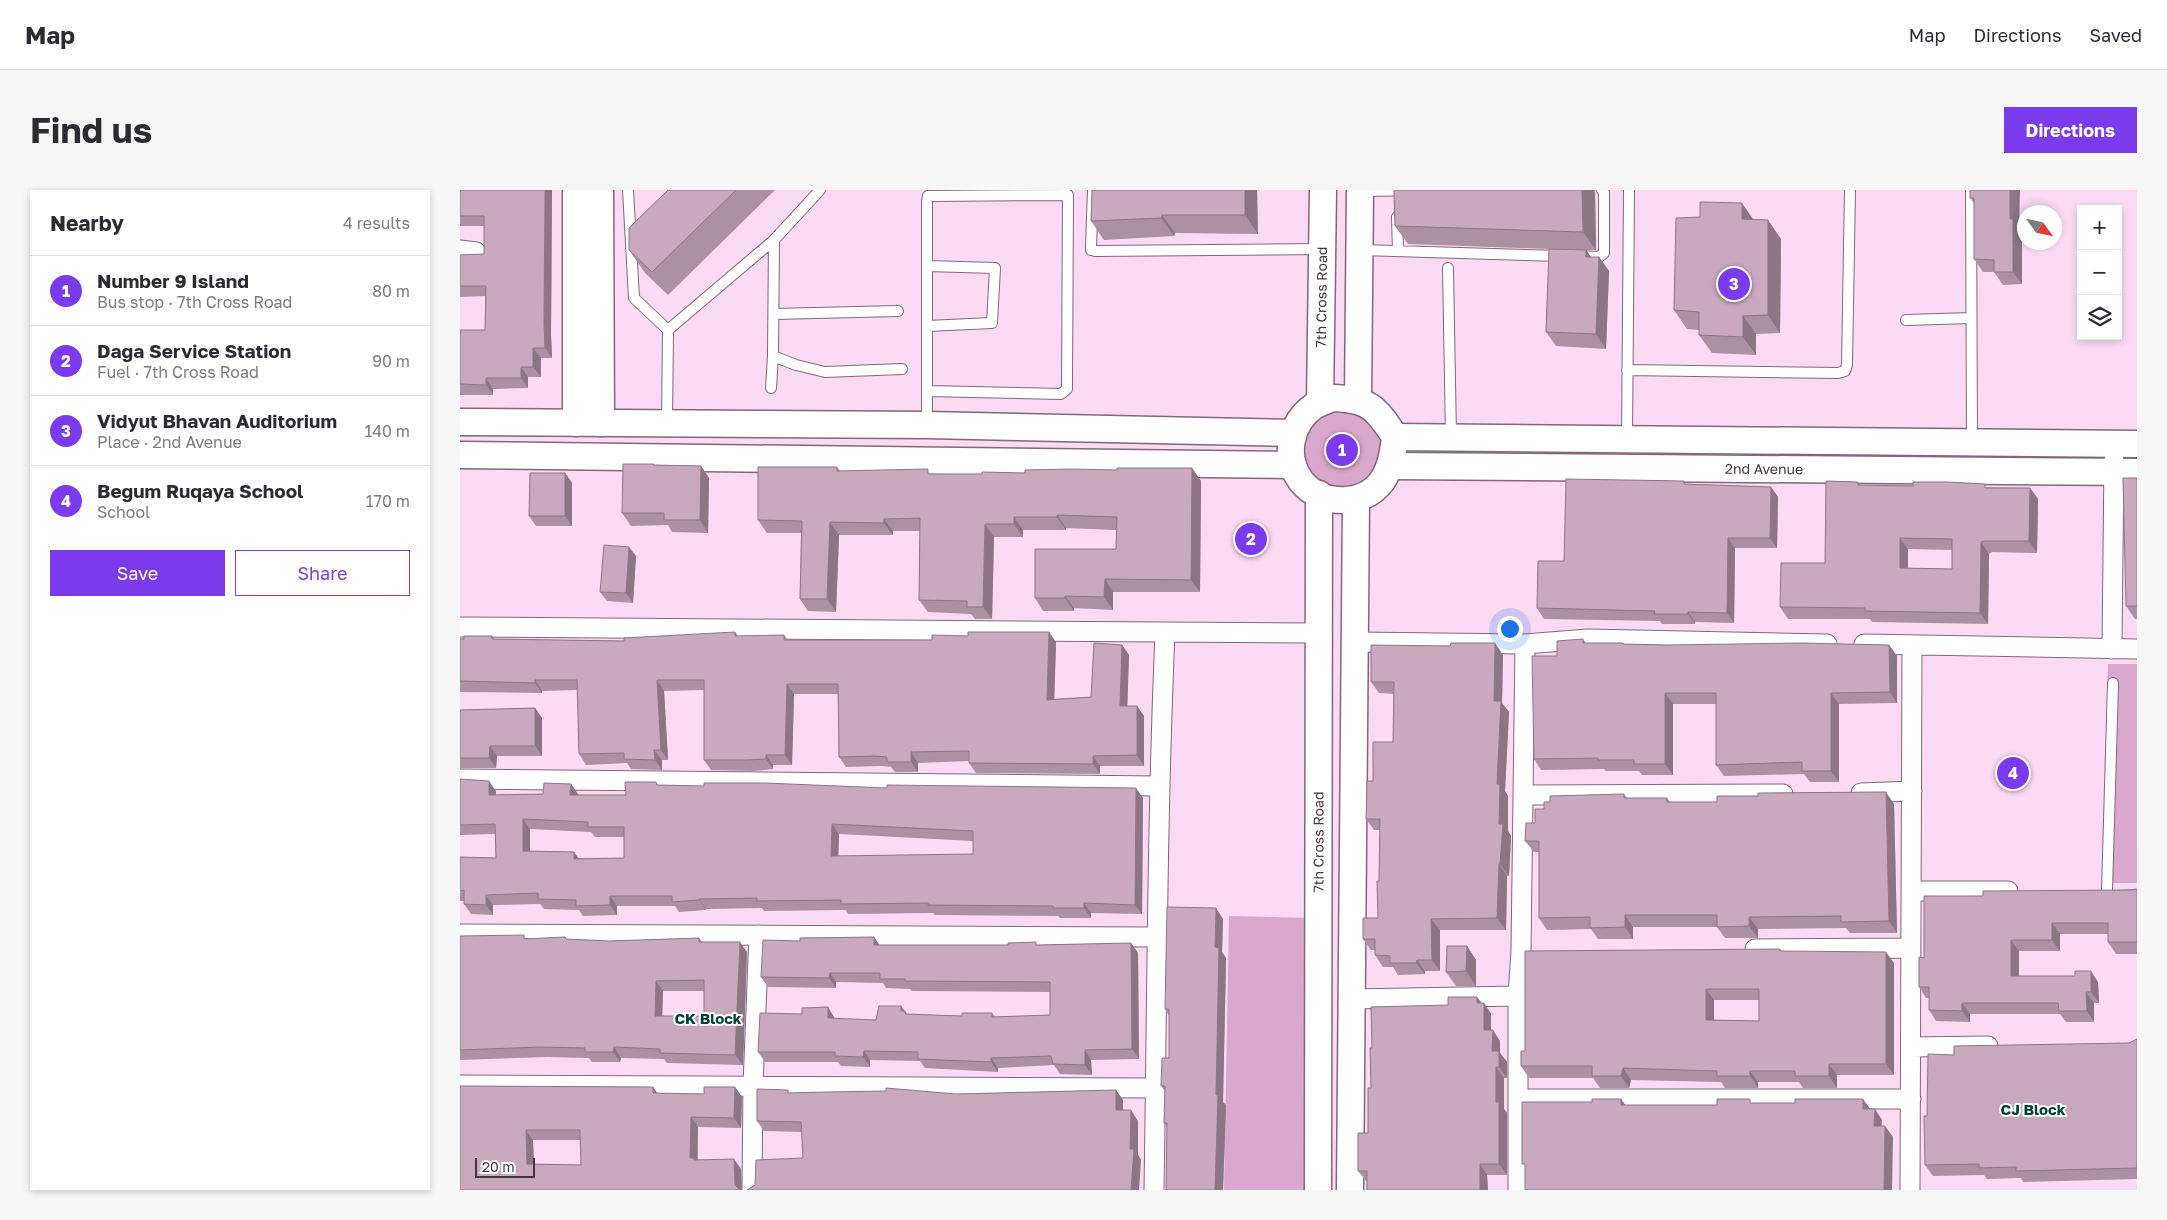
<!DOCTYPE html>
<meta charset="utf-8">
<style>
:root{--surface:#fff;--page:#f7f7f7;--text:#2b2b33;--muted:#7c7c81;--line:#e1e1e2;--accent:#7c3aed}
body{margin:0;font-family:"Golos Text",sans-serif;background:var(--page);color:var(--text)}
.controls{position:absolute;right:15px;top:15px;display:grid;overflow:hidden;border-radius:0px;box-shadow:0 2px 8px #0003}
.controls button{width:45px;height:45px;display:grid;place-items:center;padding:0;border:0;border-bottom:1px solid var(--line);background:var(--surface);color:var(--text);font:25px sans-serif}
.compass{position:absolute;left:1557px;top:15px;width:45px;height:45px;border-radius:50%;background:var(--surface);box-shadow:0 2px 8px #0003;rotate:123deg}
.scale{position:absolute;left:15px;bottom:12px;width:60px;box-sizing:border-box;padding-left:5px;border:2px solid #42363f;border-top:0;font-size:14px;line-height:18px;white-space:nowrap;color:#42363f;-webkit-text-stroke:4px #fff;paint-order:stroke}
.you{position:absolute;left:1049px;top:438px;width:18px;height:18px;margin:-12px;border:4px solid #fff;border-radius:50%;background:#1a73e8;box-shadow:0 0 0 8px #1a73e833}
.badge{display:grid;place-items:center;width:32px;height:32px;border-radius:50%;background:var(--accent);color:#fff;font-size:16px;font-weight:700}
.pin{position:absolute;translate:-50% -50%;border:2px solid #fff;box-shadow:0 1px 5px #0006}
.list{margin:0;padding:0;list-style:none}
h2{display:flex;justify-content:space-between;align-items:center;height:65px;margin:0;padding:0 20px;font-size:21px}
h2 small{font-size:16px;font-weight:400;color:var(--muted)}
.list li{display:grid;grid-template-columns:32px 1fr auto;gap:15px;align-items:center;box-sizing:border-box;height:70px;padding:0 20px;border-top:1px solid var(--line)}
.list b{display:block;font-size:19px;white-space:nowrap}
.list p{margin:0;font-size:16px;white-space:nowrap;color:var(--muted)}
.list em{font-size:16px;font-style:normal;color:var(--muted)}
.actions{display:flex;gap:10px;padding:15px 20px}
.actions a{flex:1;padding:11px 0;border:1px solid var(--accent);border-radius:0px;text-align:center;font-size:18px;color:var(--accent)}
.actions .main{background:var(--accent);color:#fff}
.icon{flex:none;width:28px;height:28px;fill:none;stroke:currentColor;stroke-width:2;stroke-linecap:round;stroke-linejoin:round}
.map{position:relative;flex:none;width:1677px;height:1000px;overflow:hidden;border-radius:0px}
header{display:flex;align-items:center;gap:30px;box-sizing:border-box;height:70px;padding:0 25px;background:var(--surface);border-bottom:1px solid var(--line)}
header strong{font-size:24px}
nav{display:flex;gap:28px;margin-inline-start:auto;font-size:18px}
.intro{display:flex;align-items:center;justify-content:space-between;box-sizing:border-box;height:120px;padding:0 30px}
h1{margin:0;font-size:35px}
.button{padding:12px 22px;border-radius:0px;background:var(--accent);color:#fff;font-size:18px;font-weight:700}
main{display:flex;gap:30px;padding:0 30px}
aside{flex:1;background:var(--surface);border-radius:0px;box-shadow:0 2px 8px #0003}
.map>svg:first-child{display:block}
.green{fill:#daa7cd}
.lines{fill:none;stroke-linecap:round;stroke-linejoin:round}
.lane-casing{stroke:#83677c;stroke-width:12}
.street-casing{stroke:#83677c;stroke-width:21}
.secondary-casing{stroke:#83677c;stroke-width:29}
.lane{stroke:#fff;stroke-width:10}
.street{stroke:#fff;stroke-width:19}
.secondary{stroke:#fff;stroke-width:26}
.wall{fill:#ac91a5;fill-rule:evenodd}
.shaded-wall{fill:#8c7686}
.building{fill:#c8a9c0;stroke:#8c7686;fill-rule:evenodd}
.labels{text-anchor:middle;stroke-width:4;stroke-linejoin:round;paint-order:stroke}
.street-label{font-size:14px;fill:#42363f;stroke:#fff}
.neighbourhood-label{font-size:15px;font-weight:bold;fill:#00413b;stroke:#fff}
</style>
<header>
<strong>Map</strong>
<nav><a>Map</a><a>Directions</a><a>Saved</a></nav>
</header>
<div class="intro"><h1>Find us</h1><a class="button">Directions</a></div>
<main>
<aside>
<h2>Nearby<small>4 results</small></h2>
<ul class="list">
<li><span class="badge">1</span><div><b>Number 9 Island</b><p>Bus stop · 7th Cross Road</p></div><em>80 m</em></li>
<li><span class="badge">2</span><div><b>Daga Service Station</b><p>Fuel · 7th Cross Road</p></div><em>90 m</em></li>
<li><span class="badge">3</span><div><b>Vidyut Bhavan Auditorium</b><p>Place · 2nd Avenue</p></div><em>140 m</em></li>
<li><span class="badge">4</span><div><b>Begum Ruqaya School</b><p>School</p></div><em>170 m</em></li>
</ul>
<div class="actions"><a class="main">Save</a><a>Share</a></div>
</aside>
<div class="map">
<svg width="1677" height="1000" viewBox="0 0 1677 1000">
<rect width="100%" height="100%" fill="#fbdaf3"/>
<path class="green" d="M844 259a39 39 0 1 1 78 0a39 39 0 1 1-78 0Z
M1648,474H1677V693H1644Z
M769,726L848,728L852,1000H764Z"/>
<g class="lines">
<defs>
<path id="lane" d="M168,0L174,108L208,140L207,232
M633,0L631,56V60L635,61L862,59
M1511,0L1512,251
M901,1L967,0
M937,27L938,61
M314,50L360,0
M901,60L1101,66
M1118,66L1139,67L1144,63V3L1142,0
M988,78L991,247
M314,124L438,121
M1446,130L1511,128
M467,136L532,133L535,78L467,76
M208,140L314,50L313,166L311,198
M313,166L336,175L365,182L442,179
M1167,180L1378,183L1385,181L1387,175L1390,0
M467,234V11L468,6L608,5L607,199L601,204L467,201
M1167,249L1169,0
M1647,700L1653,493"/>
<path id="street" d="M0,60L16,62
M0,437L857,443
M896,452L1065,454L1128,449L1367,454
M1404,454L1677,459
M1652,459L1654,270
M0,589L699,596
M1401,603L1452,601
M1063,605L1323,604
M1451,701H1548
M0,744L698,747
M1295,759L1451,758
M891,809L1058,806
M1451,857L1528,856
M0,895L696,898
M1060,909H1451
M292,1000L293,895L299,745
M694,1000C697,814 697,628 705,443
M1058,1000V806L1061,761L1065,454
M1450,1000L1452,455"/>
<g id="secondary">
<path d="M116,0V233"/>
<path d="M140,0L141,233"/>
<path d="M872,208C908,209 916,217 935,247C933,263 931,278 922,291C903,317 861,316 841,291C823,267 830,233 854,216C859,213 866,211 872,208Z"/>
<path d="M898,210L900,0"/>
<path id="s1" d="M860,213L863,0"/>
<path d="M0,232L467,235L833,243"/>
<path d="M935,247L1677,254"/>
<path d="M0,265L833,275"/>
<path id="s2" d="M930,276L1677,282"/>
<path id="s3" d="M858,1000L859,304"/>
<path d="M890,1000L896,310"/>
</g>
</defs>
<use href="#lane" class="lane-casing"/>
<use href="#street" class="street-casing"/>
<use href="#secondary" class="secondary-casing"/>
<use href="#lane" class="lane"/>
<use href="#street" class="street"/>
<use href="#secondary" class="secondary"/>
</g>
<path class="wall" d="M0,0H92L91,145L92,168H81V187H68V198L33,199V205H0V140H25V106L0,107V65L24,64V36H0Z
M208,0H315L208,105L185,83L169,60Z
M797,0L798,44L715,43L714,46L644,50L631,31Z
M934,0H1134L1135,2L1136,60H1126L1131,67H1139L1149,81L1146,159L1096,156L1086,142L1089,59L948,54L935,36Z
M1510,0L1559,37L1562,42V94L1543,95L1534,82H1523L1514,69V13L1510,8Z
M1294,30L1321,49L1320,143L1296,144V165L1252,163L1239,145V140L1227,139L1214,120Z
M195,275L241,276L249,288L248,343L212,342L208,335L171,336L162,323Z
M377,277L380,281L471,284H522L732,278L741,291L740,402H653V420L614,418V421H583L575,408L656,359V340L606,338V340H563V347H534L532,429H515L511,424L468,422L459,410L460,341H433V345H379L376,422L348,421L340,409L341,343H307L298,330Z
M105,283L112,293V336H76L69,326Z
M1677,288V429H1675L1666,416Z
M1398,292L1400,295L1570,298L1578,309L1577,363L1532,362L1529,364L1528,434L1412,432L1410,429H1328L1320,417L1365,373ZM1448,359L1492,360V379L1448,378Z
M1226,294L1311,297L1318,307L1317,358H1275L1274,433L1235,432V434H1202L1200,431L1084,429L1077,418L1104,371Z
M176,366L173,413L147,411L140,402Z
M275,442L278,446L324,445L328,450L596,452L594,509L631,507L662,455L669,465L667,516H677L684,526V576H640V584L516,583L509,573V571L458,573V582H435L431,577L422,576L386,577L379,567L378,504H334L332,575H313V579L294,581L251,580L244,570V500L204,501L208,570H202V580L171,579L167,573L126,575L119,564L118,500L82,501V503L0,502V449L32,446L34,449L164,451Z
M1123,449L1126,453H1163L1164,454L1207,455H1429L1437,466V513L1379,514V592H1350L1344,584L1264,586L1256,575V514H1213V585H1182L1179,581H1146L1144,579L1081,580L1074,569L1097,466Z
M1043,465L1042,513L1049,522L1045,601L1048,606V641L1051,646L1049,686H1047L1046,740H980V781H965V784L938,785L933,777H923L915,765V760H911L903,749L918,728L919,691L920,640H914L906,629L913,591L933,552L934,504L919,503L911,492Z
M75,518L82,528V566H37L36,578H0V520Z
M0,589L36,601V605L83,604L111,594L118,605H166L198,595L683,608L682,724L631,723V728H600L598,726L475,725L473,723L388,724L386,720L304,721L302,718L246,719V720L219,722L215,716H157V725L123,726L119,720L84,719L80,714L33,715V725L11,724L4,714V711H0V667L36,668L35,644L0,645ZM70,639L131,642L135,647H164V668H118L114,662L70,661ZM379,644L513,651V664L378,666Z
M1164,604L1167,608H1207L1210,612L1434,614L1437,743H1390L1386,738L1298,739V748H1265L1257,737H1173V749H1138L1131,739L1087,740L1079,728V662H1074L1065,651L1075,633L1084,619L1090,612Z
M1677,699V764H1656L1648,752V744H1600V761H1559V786L1638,792L1639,813H1634V832H1606L1600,824H1510V832L1476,831L1469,820V808H1466L1459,797L1464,768L1523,706Z
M763,729L762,762L766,768L763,912L766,915L763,1000H706L707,937L704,933L705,901L701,896L709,868V826L705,819Z
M0,746L149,751L239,748L242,752L287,762L283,875L207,873L204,869L161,868L160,872H132L129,868L87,867L0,870ZM203,801H244V826H202Z
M414,747L419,755H578L671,753L678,763L679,869L631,870L632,885L600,884L594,875L538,878V882L465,878L460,871L410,870V877L381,876L378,872H305L298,862L374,827V829L416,830L441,816L447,824L502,826L532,823L535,827L590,825V802L452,801L450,799L426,798L423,793L376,792V798L308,797L301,787Z
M1007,756L1016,770V796H996L986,782Z
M1320,759L1322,761L1434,773V885H1377V898H1343L1339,892H1298V898H1265L1261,892L1171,890L1169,898H1140L1133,888H1069L1061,876L1065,861ZM1254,810H1299V831L1254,830Z
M1017,807L1021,813H1024L1031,824V840L1040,851V863L1047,872V888H1044V919L1047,923V985H1027L1028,1000H907V992L898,981L908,943L911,898L912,858L988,815Z
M1677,849V989L1563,992L1561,988L1527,989L1524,985L1473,986L1465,975L1467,926L1494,865L1669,853Z
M0,896L193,897L197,903L244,904L275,897L282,907L281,938L238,937V970L281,979L0,1000ZM73,950H120L121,975L74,974Z
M656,900L663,910V920L678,931V965L681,970L343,968L342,942L304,941L297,931L330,903L496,904Z"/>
<path class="shaded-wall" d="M85,0H92L91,145L92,168L85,158L84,134Z
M785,0H797L798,44L785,25Z
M1122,0H1134L1135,2L1136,60L1123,42Z
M1550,0H1560L1559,37L1562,42V94L1553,82L1550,29Z
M1282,13L1295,32L1282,29Z
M702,25L715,43L714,46L701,28Z
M1308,30L1321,49L1320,143L1308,125Z
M1126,60L1136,74L1126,67Z
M1139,67L1149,81L1146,159L1136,144Z
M1283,126L1296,144V165L1283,147Z
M73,158L81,168V187L73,177Z
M61,177L68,187V198L61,188Z
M26,188L33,199V205L26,195Z
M241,276L249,288L248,343L240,330Z
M732,278L741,291L740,402L731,390Z
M105,283L112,293V336L105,326Z
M1311,297L1318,307L1317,358L1310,348Z
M1570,298L1578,309L1577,363L1569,351Z
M597,325L606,338V340L597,327Z
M554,327L563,340V347L554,334Z
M424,329L433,341V345L424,333Z
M370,332L379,345L376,422L367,409Z
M525,334L534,347L532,429L523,417Z
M1268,348L1275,358L1274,433L1267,423Z
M1440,348L1448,359V390L1440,378Z
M1521,352L1529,364L1528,434L1520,423Z
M169,357L176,366L173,413L166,403Z
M645,389L653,402V420L644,407Z
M605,406L614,418V421L605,408Z
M1228,422L1235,432V434L1228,424Z
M589,442L596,452L594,520L587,510Z
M1035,453L1043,465L1042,513L1049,522L1045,601L1048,606V641L1051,646L1049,686L1040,674L1039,634L1037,594L1034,511Z
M662,455L669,465L667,526L660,516Z
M1429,455L1437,466V513L1430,502Z
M75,490L82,501V503L75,493Z
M197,490L204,501L208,570L201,560Z
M327,494L334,504L332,575L325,565Z
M1205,503L1213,514V585L1205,574Z
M1371,503L1379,514V592L1371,581Z
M677,516L684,526V576L677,565Z
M75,518L82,528V566L75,556Z
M30,556L37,566L36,578L29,568Z
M194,560L202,570V580L195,570Z
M451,562L458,573V582L451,572Z
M306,565L313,575V579L306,569Z
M633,566L640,576V584L633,574Z
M29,591L36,601V615L29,605Z
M111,594L118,604L117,615L110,605Z
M676,598L683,608L682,724L675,715Z
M1426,602L1434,614L1437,743L1429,731Z
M63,629L70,639V671L63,661Z
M372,634L379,644L378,676L371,666Z
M114,662L121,672L114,669Z
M1039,674L1047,686L1046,740L1037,728Z
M26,705L33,715V725L26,715Z
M150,706L157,716V725L150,715Z
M239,709L246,719V720L239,710Z
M624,713L631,723V728L624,718Z
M756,718L763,729L762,762L766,768L763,912L766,915L763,1000H755V757Z
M1165,725L1173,737V749L1165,737Z
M1289,727L1298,739V748L1289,736Z
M971,729L980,740V781L972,770Z
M1592,733L1600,744V761L1592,750Z
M414,747L421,757L414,755Z
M1551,750L1559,761V797L1551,786Z
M280,752L287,762L283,875L275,865Z
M671,753L678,763L679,869L672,859Z
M1007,756L1016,770V796L1006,781Z
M1426,762L1434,773V885L1426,874Z
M957,770L965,781V784L956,773Z
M1631,781L1638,792L1639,813L1631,802Z
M370,783L376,792V798L369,788Z
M196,791L203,801L202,836L195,826Z
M1246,799L1254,810V841L1246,830Z
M1626,802L1634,813V832L1627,821Z
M1017,807L1024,816V813L1031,824V851L1024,840L1017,813Z
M1502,813L1510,824V832L1502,821Z
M441,816L452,831L441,821Z
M368,817L374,827L375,838L368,828Z
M1033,840L1040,851V863L1047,872V888L1039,877L1032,861Z
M154,857L161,868L160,872L153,862Z
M625,860L631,870L632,885L625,875Z
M404,861L410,870V877L403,867Z
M531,868L538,878V882L531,872Z
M1369,874L1377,885V898L1369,886Z
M1036,877L1044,888V919L1047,923V985L1039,974L1036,912Z
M1163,878L1171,890L1169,898L1161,886Z
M1290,881L1298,892V898L1290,886Z
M193,897L200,907L193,903Z
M275,897L282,907L281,938L274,928Z
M656,900L663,910V930L656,920Z
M1161,909L1169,920L1161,915Z
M1403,909L1411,920L1403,919Z
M1415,919L1422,930L1421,947L1414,936Z
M671,920L678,931V965L681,970L679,1000H671L670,959Z
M231,927L238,937L237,972L230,968Z
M1425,936L1433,947L1432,1000H1424Z
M66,940L73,950L74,984L67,974Z
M274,969L281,979L282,1000H278L275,995Z
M1020,974L1027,985L1028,1000H1020Z"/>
<path class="building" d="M0,0H85L84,134L85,158H73V177H61V188H26V195L0,194V140H25L26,96H0V65L24,64V26H0Z
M208,0H276L192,82L169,60V38Z
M632,0H785V25H702L701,28L631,31Z
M934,0H1122L1123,42L935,36Z
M1510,0H1550V29H1553V82H1534V70L1514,69V8H1510Z
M1240,12L1282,13V29L1308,30V125L1283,126V147L1239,145V122L1214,120L1216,28L1240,27Z
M1089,59L1126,60V67H1139L1136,144L1086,142Z
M163,274H194V275L241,276L240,330H204V323H162Z
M298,277H377V281L468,279V284H522V282L565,283V280L612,279L657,280V278H732L731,390L645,389L644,407L605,406V408H575V359H656L657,327L597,325V327H554V334H525L523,417H507V411L459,410L460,328L424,329V333L370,332L367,409H340L342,331L298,330Z
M70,283H105V326H69Z
M1663,288H1677V416H1666Z
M1106,289L1224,291V294L1311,297L1310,348H1268L1267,423L1228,422V424H1194L1195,421L1077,418L1078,371H1104Z
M1366,291L1398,292V295L1453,296V292H1487L1525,294V298H1570L1569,351H1524L1521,352L1520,423L1405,421V418L1320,417L1321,373H1365ZM1440,348L1492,349V379L1440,378Z
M144,355L169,357L166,403L140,402Z
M275,442V446L324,445V450H472V445L508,446V442H589L587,510L631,507L634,453L662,455L660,516H677V565L633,566V574L509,573V561L451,562V572H427V567L415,566L379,567L378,494H327L325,565H306V569L287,570H244V490H197L201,560H194L195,570L164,569V563L119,564L117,490H75V493L0,491V449H4V446H32V449L164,451V448Z
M1123,449V453H1163V454L1207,455L1342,453L1429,455L1430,502L1371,503V581H1342V572L1256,575V503H1205V574H1174V570H1138V568L1074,569L1072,466H1097V451Z
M991,453H1035L1034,511H1041L1037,594H1040L1039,634H1043L1040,674H1039L1037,728L971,729L972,770H957L956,773H930V766L915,765V749H903V728H918L917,691H919L920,629H906L907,591H913V552H933L934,492H911V455L990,456Z
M75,518V556H30L29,568H0V520Z
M0,589L29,591V605L83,604L84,593L111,594L110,605H166L165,592H196L197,595L244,596V593H305L427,598V595L676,598L675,715L624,713V718H593V716L468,715V713L381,714V710L297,711V708L239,709V710L212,712V706H150V715L116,716V710L78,709V703L26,705V715L4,714V700L0,701V667L36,668L35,634L0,635ZM63,629L128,632V637H164V668L114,669V662L63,661ZM372,634L513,641V664L371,666Z
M1426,602L1429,731L1381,732V726L1289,727V736L1257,737V725H1165V737L1130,738V727L1079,728V651H1065L1066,633H1075V619H1084V612H1090V606L1164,604V608H1207V612H1257V606H1298V603Z
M1677,699V752H1648V733H1592V750H1551V786H1615V781H1631V802H1626L1627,821H1599L1598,813H1502V821L1469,820V797H1459V767L1464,768V706H1523V701L1669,700Z
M707,717L756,718L755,757L759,758L756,905H758L755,1000H706L707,933H704L705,896H701L702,868H709V819H705Z
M64,745V749L105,747L106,749L149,751L239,748V752H280L275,865L200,863V859L154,857L153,862H125V858L80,857L0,860V746ZM244,790V826H195L196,791Z
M414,747V755H548V753L576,752V755L671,753L672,859L625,860V875L593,874L591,866L531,868V872L458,869V862L404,861L403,867L375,866V862H298L300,823L342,824V818L368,817V828L416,830L419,816H441V821H445V824L502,826V823H532V827L590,825V792L445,791V789H420V783H370L369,788L301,787L303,750L340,751V748Z
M987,756H1007L1006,781L986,782Z
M1320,759V761L1426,762V874H1369V886H1335V881H1290V886H1257V881L1163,878L1161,886H1132V876H1061V861H1065V761ZM1246,799H1299V831L1246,830Z
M988,807H1017V813H1024V840H1033L1032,861H1039V877H1036V912H1039V974H1020V1000H907V981H898V943H908V898H911L910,858H912L911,817L988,815Z
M1677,849V978L1556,981V977L1519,978V974L1465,975L1464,926H1467L1468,864L1494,865V856L1669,853Z
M0,896L193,897V903L244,904V897H275L274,928L231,927L230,968H234V970L274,969L275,995L279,999L281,1000H0ZM66,940H120L121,975L67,974Z
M426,898L496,904L656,900V920H671L670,959H674L671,1000H287L295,995L296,970L343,968L341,932L297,931V899L328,900V903L366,902L426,901Z
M1132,909H1161V915H1257V909H1290V913H1335V909H1403V919H1415L1414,936H1425L1424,1000H1065V974H1062V912H1132Z"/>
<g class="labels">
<g class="street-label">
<text dy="5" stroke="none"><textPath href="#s1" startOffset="106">7th Cross Road</textPath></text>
<text dy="5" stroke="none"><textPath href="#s2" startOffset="374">2nd Avenue</textPath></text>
<text dy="5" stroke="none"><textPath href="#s3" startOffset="348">7th Cross Road</textPath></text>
</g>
<g class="neighbourhood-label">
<text x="248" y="834">CK Block</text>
<text x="1573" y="925">CJ Block</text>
</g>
</g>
</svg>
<div class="controls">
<button>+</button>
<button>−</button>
<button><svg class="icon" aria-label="layers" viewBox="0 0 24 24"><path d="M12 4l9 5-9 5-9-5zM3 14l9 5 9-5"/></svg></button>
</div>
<svg class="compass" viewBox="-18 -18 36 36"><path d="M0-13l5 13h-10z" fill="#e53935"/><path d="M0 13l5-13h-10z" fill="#7c7c81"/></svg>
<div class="scale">20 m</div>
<div class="you"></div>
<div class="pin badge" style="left:882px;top:260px">1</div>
<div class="pin badge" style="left:791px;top:349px">2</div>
<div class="pin badge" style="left:1274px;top:94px">3</div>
<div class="pin badge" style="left:1553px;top:583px">4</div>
</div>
</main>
